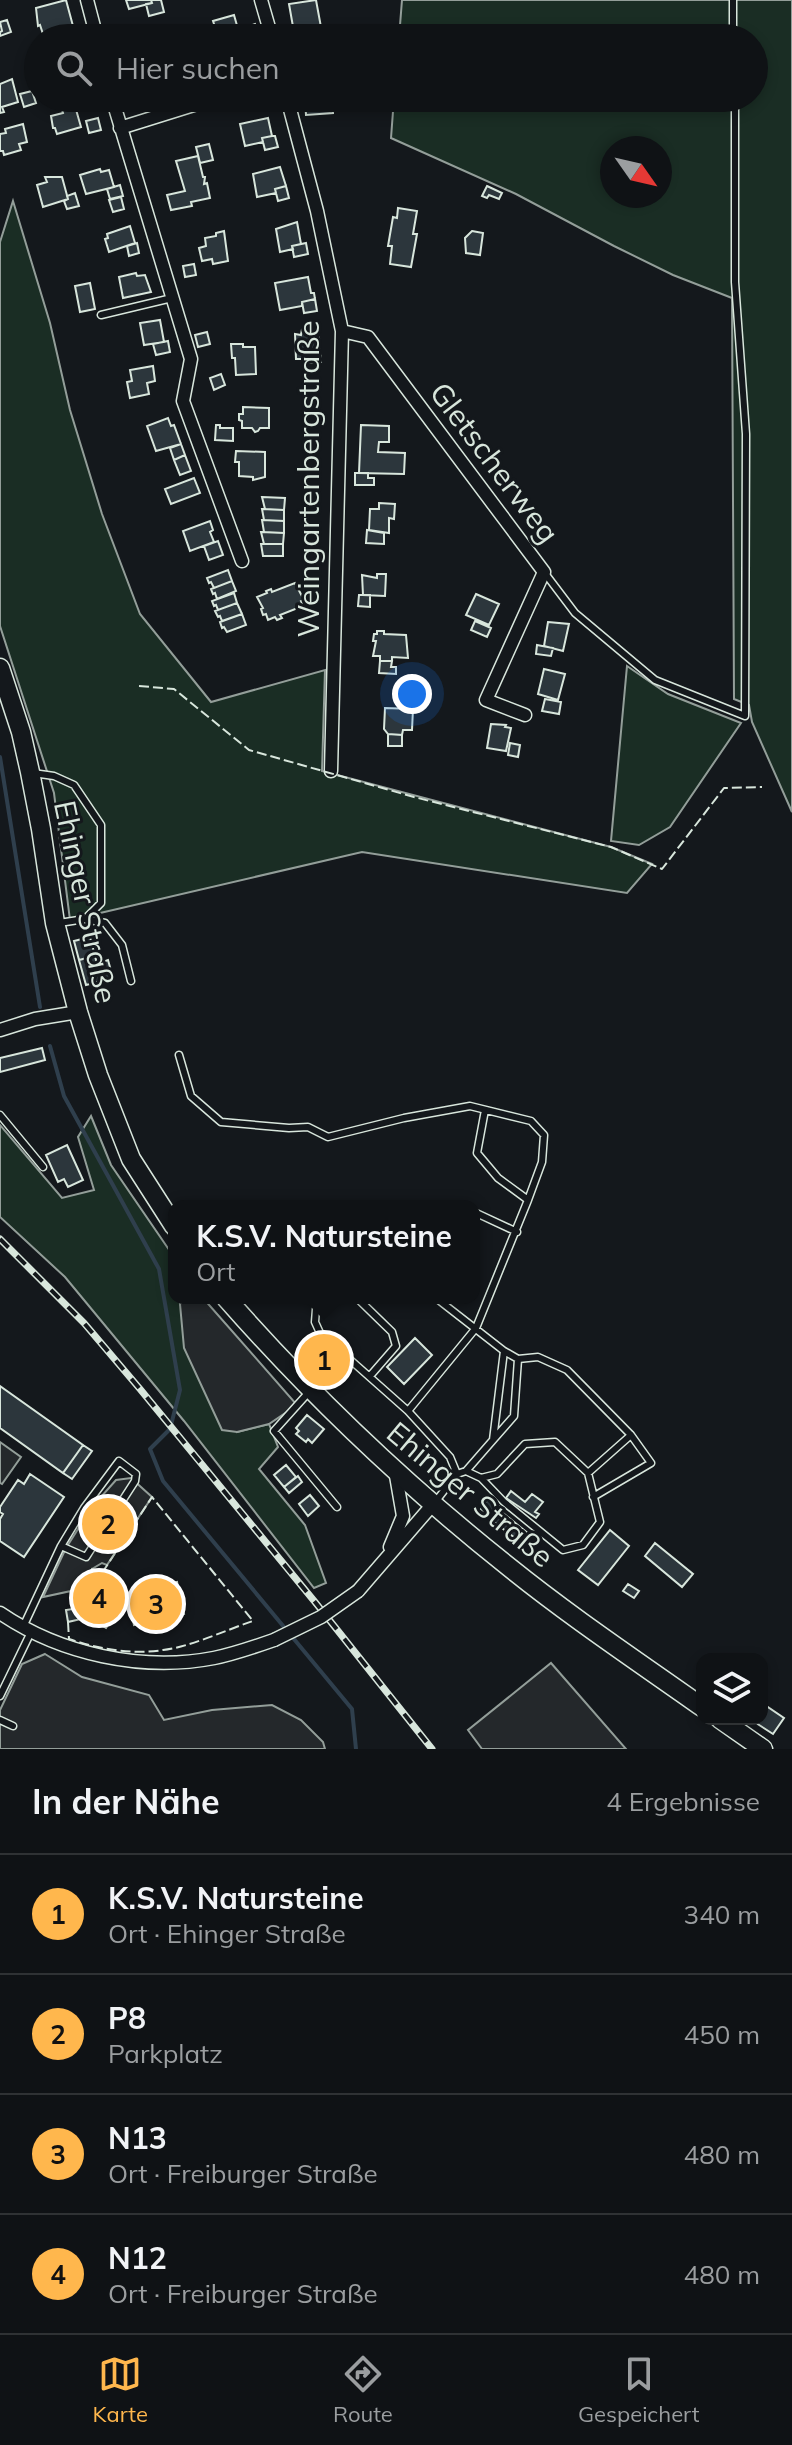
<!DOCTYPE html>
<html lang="de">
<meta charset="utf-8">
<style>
:root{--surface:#0f1215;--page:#1d2022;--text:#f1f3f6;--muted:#9b9ea0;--line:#2f3234;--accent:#ffb74d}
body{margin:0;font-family:Mulish,sans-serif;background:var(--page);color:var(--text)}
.controls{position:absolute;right:24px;bottom:24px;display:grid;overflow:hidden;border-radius:16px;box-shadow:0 4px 12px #0003}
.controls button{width:72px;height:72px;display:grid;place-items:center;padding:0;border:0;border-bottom:2px solid var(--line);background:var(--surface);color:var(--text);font:40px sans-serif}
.compass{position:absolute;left:600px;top:136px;width:72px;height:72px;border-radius:50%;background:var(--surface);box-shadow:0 4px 12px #0003;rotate:124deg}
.you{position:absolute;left:412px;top:694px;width:28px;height:28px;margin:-20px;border:6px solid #fff;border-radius:50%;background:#1a73e8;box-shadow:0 0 0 12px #1a73e833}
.badge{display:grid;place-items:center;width:52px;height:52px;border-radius:50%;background:var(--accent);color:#111;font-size:26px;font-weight:700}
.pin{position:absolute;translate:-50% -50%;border:4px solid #fff;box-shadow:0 2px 8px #0006}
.popup{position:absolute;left:168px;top:1200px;width:312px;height:104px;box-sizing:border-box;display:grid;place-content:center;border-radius:16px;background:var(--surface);filter:drop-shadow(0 2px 6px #0005);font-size:26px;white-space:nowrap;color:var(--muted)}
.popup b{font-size:30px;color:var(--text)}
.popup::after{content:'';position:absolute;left:50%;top:100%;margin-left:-16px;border:16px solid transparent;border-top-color:var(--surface)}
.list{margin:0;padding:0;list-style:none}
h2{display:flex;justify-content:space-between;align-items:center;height:104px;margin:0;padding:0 32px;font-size:34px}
h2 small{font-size:26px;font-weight:400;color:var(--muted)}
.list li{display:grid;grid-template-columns:52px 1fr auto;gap:24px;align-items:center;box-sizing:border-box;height:120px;padding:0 32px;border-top:2px solid var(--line)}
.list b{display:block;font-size:30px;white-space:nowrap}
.list p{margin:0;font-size:26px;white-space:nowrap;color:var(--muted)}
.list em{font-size:26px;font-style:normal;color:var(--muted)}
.icon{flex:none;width:44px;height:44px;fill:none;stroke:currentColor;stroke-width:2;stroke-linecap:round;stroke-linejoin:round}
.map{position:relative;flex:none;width:792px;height:1749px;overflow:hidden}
.search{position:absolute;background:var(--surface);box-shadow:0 4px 12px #0003;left:24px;right:24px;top:24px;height:88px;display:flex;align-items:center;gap:20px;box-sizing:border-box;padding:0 28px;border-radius:44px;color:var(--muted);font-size:30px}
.sheet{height:584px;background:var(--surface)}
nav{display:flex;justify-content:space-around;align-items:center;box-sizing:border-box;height:112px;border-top:2px solid var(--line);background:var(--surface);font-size:22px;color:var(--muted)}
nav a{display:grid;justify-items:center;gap:4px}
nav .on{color:var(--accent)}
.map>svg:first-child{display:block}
.green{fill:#1a2d24;stroke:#939e99;stroke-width:2;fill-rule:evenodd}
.parking{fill:#24282b;stroke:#939e99;stroke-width:2}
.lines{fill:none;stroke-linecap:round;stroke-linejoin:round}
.stream{stroke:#2f3f4d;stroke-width:4}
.building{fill:#2c363c;stroke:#d8e6dc;stroke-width:2}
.lane-casing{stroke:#d8e6dc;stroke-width:9}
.street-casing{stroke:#d8e6dc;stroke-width:15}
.primary-casing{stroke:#d8e6dc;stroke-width:21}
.lane{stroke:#14181c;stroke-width:6}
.street{stroke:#14181c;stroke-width:12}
.primary{stroke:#14181c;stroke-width:18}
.rail-casing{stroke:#d8e6dc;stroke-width:7}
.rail{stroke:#14181c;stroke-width:4;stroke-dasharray:12;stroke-linecap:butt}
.street-bridge-casing{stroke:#d8e6dc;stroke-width:15;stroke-linecap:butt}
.street-bridge{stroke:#14181c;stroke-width:12}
.fence{stroke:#d8e6dc;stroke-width:2;stroke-dasharray:10 4;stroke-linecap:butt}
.labels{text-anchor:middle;stroke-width:6;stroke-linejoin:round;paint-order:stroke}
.street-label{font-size:30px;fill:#d8e6dc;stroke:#14181c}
</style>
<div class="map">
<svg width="792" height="1749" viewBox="0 0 792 1749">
<rect width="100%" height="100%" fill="#14181c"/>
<path class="green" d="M402,0H792V812L752,722L749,705L734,699L732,298L673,275L614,246L516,194L391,138L394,98H754V38H399ZM612,148H660V196H612Z
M13,201L50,323L70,410L102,514L140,614L211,702L325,670L322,771L611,847L652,864L627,893L362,852L70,920L54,793L0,626V242Z
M627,666L668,694L741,723L670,827L639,845L611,841Z
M91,1116L111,1165L174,1257V1298H185L180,1304L237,1432L269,1424L278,1447L259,1469L305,1525L326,1583L314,1588L184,1421L65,1277L0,1217V1125L62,1198L94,1190L78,1137Z"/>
<path class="parking" d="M185,1298H203L297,1405L269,1424L237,1432L222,1430L184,1348L180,1304Z
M0,1442L21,1457L2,1484L0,1483Z
M131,1478L152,1497L107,1565L102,1563L92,1569L80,1589L43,1597L66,1548L92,1507L116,1480Z
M45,1654L82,1677L149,1695L164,1720L212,1710L272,1705L301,1720L323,1742L325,1749H0V1710L22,1664Z
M551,1663L626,1749H482L468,1730Z"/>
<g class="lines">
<path class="stream" d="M0,757L40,1007
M50,1046L64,1096L159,1269L180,1390L170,1429L150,1449L163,1481L352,1709L356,1749"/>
</g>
<path class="building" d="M66,0L73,26L43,34L40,25L38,26L36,8Z
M126,0H151L152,3L129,9Z
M151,0H161L164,12L149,16L146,4L152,3Z
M316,0L323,38H295L289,4Z
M234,15L240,36L218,38L217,35L197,38L194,26L198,25L206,29L215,27L213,21Z
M7,20L11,32L0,36V32L2,31L0,22Z
M255,24L259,35L247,38L244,28Z
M12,79L18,102L2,107L4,112L0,113V84Z
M32,91L36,103L24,107L20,94Z
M305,98H332L333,113L306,115Z
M75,106L81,127L57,134L55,128H53L51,116L63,113L62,109Z
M98,118L101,130L89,133L86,121Z
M268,118L272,136L262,138L263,142L245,146L240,124Z
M23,124L27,142L19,144L21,150L4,155L3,151H0V134L6,133L5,129Z
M272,136H275L278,147L265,150L262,138Z
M209,144L213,160L200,163L196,147Z
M198,156L203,177H205L204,184L207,183L210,198L191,202L192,206L171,210L167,195L185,191L176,161Z
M280,167L286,186L275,189L276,193L257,197L253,174Z
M100,169L101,172L109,170L114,187L86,194L80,175Z
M45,177H62L68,199L43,207L37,185L47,182Z
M120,185L123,196L110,199L107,189Z
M286,186L289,198L278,201L275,189Z
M487,186L502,193L499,199L489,195L487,198L482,196Z
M75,193L79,206L67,209L64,201L68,199L67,196Z
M121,197L124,209L113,212L109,200Z
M398,208L417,211L413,234H417L411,267L390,264L392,246H388L393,217L397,218Z
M297,222L301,244L292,246L293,249L280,252L276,229Z
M130,226L135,243L109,252L105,239L108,238L107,234Z
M224,231L228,261L213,264L212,259L202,261L199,248L206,246L205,238L216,236V233Z
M472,231L483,233L480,255L466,253L465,238Z
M137,243L139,253L129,256L127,246Z
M306,243L308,254L294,257L292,246Z
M194,264L196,275L185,277L183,266Z
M136,273L137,276L145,275L151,292L123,298L119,277Z
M308,277L311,293H314L315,299L302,302V306L280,310L275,283Z
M90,283L95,309L80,312L75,286Z
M315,299L317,311L304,313L302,302Z
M160,320L164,342L144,345L140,323Z
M302,329L312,330L313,339L319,338L321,362L305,363V359H296L295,334L301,335Z
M207,332L210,344L198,347L195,335Z
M168,341L170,352L156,355L153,344Z
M231,344H243V347H255L256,374L236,375L235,358H232Z
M153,366L155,381L147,383L149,394L130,398L127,382L132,381L130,370Z
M221,374L225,385L214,390L210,378Z
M243,407L269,408V428H260L258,431L255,432L252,428H242V421L239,420V414H243Z
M168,418L171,426L174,425L181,444L156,451L147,426Z
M216,425H220V428H233V441L215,440Z
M361,425L389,426V442H379L378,452L405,453L404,474L359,473Z
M181,444L185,455L174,460L170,448Z
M236,451L265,452V477L253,480V477L239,476V462H235Z
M185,455L191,471L180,475L174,460Z
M355,473H368V478H374V485H355Z
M194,478L200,493L171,504L165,489Z
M262,497L285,498L284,510L265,509Z
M379,503L395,504L394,519L389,518V533L369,530L370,509H379Z
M262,509L284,510V521L264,520Z
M262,520L284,521V533L264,532Z
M210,521L213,530L210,532L214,542L190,551L183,531Z
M367,530L384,533V544L366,543Z
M261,532L284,533L283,544H264Z
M218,541L223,555L209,560L204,546Z
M261,544H283V556H263Z
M228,570L232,581L214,588L211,582L209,583L207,578Z
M377,574H386L385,596L363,595L362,575L377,578Z
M232,581L236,591L217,599L215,593L213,594L211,589Z
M295,583L304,600L301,601L303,606L280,615L282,618L277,620L275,617L268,620L266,614L263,615L261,609L263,608L257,597L267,593L266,591L271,589L272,592Z
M234,593L237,603L218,610L216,605L214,606L212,601Z
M476,594L499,604L489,625L466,615Z
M359,595H370V607L358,606Z
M237,603L242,614L222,621L220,616L218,617L215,611Z
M242,614L246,625L227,632L224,627L222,628L220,622Z
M475,621L491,628L487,637L471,630Z
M548,622L569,624L563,651L544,646Z
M377,631H384V634L406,635L408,658L392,657V661H380V656H373L376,641H373L374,634H377Z
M537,645L553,648L551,656L536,654Z
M380,661H392L391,667H396V674L379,673Z
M544,669L565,674L558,700L538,694Z
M545,699L561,702L559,714L542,711Z
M385,708L413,709L412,730H403L402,735L388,734L384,729Z
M491,724L506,725L505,727L511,728L506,751L487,748Z
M388,734L402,735V746H388Z
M510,743L520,745L518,757L508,755Z
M90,937L95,956L79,960L74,941Z
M95,956L97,964L108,960L113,978L86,985L79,960Z
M42,1048L45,1060L0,1072V1058Z
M67,1145L83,1180L68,1187L64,1179L58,1182L46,1155Z
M415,1338L432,1355L404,1384L387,1367Z
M318,1342L342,1363L340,1366L344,1371L334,1382L305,1357Z
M0,1386L83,1445L63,1473L0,1428Z
M307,1415L324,1429L312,1443L308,1439L306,1442L296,1434L299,1431L296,1428Z
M83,1445L92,1451L72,1479L63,1473Z
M286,1465L296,1477L284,1487L274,1475Z
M30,1474L64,1497L24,1557L0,1541V1519L3,1514L0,1512V1507L18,1480L24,1484Z
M298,1476L302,1482L289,1493L284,1487Z
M511,1491L525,1502L532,1494L543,1502L535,1512L539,1514L536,1518L506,1498Z
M310,1495L319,1506L308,1516L299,1504Z
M489,1498L500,1507L498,1509L530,1535L523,1544L490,1519L492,1517L481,1509Z
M610,1530L629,1546L598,1585L578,1570Z
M655,1543L693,1574L682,1587L645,1556Z
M92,1569L113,1581L119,1609L106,1628L86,1616L85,1613L81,1614V1619L68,1622L66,1610L85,1607L80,1589Z
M177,1582L184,1614L134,1625L127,1593Z
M628,1584L639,1591L634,1598L623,1591Z
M762,1703L784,1718L773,1734L750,1719H762Z"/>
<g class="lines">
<defs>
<path id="lane" d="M733,0V38
M101,315L172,298
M544,572L575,613L655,680L745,716L746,434L735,282V98
M33,773L54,776L74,785L101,825V903L85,919
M59,923L85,919L105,923L122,945L131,981
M179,1055L191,1096L221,1122L289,1128L308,1127L328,1137L404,1118L470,1106L531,1121L544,1135L542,1162L528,1200L476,1328L408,1411
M485,1110L477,1153L498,1178L528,1200
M0,1115L43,1167
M474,1212L517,1232
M330,1298L316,1309L315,1322L320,1333L408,1411L450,1457L457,1474
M357,1298L392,1332L396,1346L370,1376
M518,1359L538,1357L567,1370L631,1435L588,1473
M309,1392L274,1431L337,1507
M493,1440L514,1416L518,1359L504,1351
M466,1471L481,1478L504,1502L563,1550L583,1545L600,1522L588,1473L555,1442L525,1444L497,1474L481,1478
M593,1497L651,1463L631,1435
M436,1501L457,1474L466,1471L493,1440L504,1351L436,1298
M23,1627L61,1546L84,1508L119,1461L136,1474L135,1481L86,1557L61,1546
M0,1696L31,1632
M0,1720L13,1726"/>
<path id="street" d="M87,0L97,38
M261,0L272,38
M112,98L191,359L183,401L242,561
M287,98L317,211L342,331L331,771
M120,128L216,98
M342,331L368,337L544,572L486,700L525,715
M0,1030L35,1019L78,1012
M390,1547L403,1516L395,1470
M358,1591L434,1503
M0,1613C60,1654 142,1672 214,1658C234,1654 254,1647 274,1640"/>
<path id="primary" d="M0,668L21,732L30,772L41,829L55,923L78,1012L98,1075L131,1159L174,1226
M226,1298C312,1396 407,1486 509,1567C571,1617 637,1661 702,1707
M720,1719L763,1749"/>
</defs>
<use href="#lane" class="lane-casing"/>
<use href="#street" class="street-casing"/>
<use href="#primary" class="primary-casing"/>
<use href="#lane" class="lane"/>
<use href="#street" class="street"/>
<use href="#primary" class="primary"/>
<defs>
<path id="rail" d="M0,1239L84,1323L140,1389L315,1602L432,1749"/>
</defs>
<use href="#rail" class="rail-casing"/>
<use href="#rail" class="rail"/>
<defs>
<path id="street-bridge" d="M274,1640L321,1617L358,1591"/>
</defs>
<use href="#street-bridge" class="street-bridge-casing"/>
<use href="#street-bridge" class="street-bridge"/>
<path class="fence" d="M139,686L174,689L249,750L414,797L611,847L662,869L724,788L762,787
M68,1622L69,1639C98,1649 132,1655 163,1650C190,1647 226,1630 253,1621L152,1497L104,1570L97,1572"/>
</g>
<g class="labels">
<g class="street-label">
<text transform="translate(494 463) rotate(53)" y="10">Gletscherweg</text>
<text transform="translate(309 479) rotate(-90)" y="10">Weingartenbergstraße</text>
<text transform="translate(85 902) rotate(78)" y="10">Ehinger Straße</text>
<text transform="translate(470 1495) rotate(40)" y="10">Ehinger Straße</text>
</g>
</g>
</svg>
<div class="controls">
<button><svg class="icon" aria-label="layers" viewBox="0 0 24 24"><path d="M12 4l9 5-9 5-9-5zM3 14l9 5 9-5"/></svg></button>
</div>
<svg class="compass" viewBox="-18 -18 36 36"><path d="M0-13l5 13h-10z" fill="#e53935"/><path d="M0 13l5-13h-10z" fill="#9b9ea0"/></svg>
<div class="you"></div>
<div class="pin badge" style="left:324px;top:1360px">1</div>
<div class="popup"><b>K.S.V. Natursteine</b>Ort</div>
<div class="pin badge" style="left:108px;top:1524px">2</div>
<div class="pin badge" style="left:156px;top:1604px">3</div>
<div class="pin badge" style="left:99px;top:1598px">4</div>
<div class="search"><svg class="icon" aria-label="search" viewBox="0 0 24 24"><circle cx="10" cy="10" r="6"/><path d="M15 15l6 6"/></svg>Hier suchen</div>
</div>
<section class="sheet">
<h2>In der Nähe<small>4 Ergebnisse</small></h2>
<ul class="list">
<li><span class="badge">1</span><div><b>K.S.V. Natursteine</b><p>Ort · Ehinger Straße</p></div><em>340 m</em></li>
<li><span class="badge">2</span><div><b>P8</b><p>Parkplatz</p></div><em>450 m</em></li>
<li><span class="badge">3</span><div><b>N13</b><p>Ort · Freiburger Straße</p></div><em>480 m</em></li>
<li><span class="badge">4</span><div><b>N12</b><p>Ort · Freiburger Straße</p></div><em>480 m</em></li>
</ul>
</section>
<nav>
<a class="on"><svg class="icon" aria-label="map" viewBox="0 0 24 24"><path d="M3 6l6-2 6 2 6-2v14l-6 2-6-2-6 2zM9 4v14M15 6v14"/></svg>Karte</a>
<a><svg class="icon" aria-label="directions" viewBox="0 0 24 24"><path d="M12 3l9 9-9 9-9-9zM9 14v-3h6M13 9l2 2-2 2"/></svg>Route</a>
<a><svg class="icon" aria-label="saved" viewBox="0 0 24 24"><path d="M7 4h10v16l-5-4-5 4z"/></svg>Gespeichert</a>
</nav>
